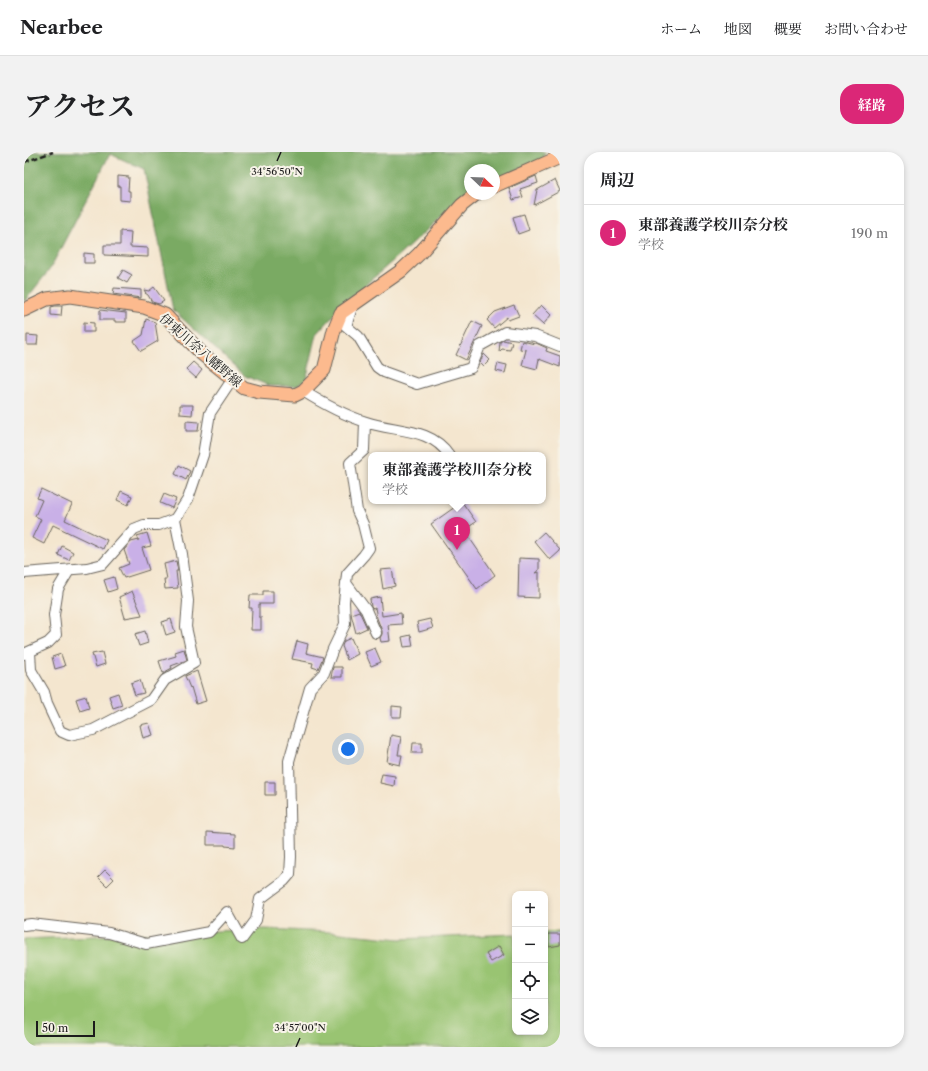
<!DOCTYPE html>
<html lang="ja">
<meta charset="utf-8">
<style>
:root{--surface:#fff;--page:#f2f2f2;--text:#202124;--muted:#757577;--line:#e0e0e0;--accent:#db2777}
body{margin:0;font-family:"Libre Caslon Text","Noto Serif JP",serif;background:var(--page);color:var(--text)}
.controls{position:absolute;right:12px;bottom:12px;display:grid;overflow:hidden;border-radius:8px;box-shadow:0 2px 6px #0003}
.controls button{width:36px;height:36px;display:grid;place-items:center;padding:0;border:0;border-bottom:1px solid var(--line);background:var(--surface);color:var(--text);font:20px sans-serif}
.compass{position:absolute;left:440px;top:12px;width:36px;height:36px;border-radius:50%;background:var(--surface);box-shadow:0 2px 6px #0003;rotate:113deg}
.scale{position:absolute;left:12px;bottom:10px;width:59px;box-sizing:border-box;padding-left:4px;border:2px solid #1c1c1c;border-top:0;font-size:11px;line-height:14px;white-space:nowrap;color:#1c1c1c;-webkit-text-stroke:3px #f7f3e8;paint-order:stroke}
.you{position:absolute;left:324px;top:597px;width:14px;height:14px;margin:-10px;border:3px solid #fff;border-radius:50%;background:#1a73e8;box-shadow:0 0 0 6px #1a73e833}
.badge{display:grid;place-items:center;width:26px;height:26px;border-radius:50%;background:var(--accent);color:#fff;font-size:13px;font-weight:700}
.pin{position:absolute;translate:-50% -33px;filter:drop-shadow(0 1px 2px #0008)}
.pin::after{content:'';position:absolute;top:21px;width:14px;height:12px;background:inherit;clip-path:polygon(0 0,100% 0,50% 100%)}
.popup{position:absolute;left:344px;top:300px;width:178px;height:52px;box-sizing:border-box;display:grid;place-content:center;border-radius:8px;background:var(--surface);filter:drop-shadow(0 1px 3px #0005);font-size:13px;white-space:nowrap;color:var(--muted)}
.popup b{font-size:15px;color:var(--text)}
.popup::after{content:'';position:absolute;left:50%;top:100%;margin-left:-8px;border:8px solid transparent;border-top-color:var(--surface)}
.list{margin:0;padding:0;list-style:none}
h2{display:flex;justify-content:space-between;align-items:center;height:52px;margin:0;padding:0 16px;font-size:17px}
h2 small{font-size:13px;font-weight:400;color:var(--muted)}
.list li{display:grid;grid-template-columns:26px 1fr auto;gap:12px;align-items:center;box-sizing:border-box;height:56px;padding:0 16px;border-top:1px solid var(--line)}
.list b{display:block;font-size:15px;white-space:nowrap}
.list p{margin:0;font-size:13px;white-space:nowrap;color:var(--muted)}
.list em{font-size:13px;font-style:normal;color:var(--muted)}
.icon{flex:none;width:22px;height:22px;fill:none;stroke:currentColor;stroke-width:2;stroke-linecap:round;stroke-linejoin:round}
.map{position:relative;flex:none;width:536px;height:895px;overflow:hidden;border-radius:16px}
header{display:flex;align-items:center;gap:24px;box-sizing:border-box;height:56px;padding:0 20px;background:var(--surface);border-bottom:1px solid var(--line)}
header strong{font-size:19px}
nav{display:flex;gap:22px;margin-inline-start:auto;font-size:14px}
.intro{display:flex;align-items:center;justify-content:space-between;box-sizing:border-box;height:96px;padding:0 24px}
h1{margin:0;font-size:28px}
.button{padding:10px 18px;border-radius:16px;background:var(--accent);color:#fff;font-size:14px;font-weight:700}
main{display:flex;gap:24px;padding:0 24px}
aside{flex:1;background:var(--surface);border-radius:16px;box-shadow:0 2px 6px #0003}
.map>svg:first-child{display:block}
.green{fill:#99c472;stroke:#5a7047}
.forest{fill:#7aaa64;stroke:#4b6340}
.building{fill:#c9b0e7}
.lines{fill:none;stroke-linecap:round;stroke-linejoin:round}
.minor-casing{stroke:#68635b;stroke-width:12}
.major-casing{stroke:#68635b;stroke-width:15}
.minor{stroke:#fff;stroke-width:10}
.major{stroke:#fcba8e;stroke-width:13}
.rail{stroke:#1c1c1c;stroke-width:2.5;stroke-dasharray:6 3;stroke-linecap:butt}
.ticks{fill:none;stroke:#1c1c1c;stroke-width:1.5}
.labels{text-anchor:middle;stroke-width:4;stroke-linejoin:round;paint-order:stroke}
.street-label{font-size:13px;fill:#1c1c1c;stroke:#f7f3e8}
.ticks-label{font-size:10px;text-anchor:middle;fill:#1c1c1c;stroke:#f7f3e8;stroke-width:4;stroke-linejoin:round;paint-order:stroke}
</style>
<header>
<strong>Nearbee</strong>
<nav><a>ホーム</a><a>地図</a><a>概要</a><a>お問い合わせ</a></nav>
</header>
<div class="intro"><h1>アクセス</h1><a class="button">経路</a></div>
<main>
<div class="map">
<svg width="536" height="895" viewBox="0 0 536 895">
<rect width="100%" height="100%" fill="#f7f3e8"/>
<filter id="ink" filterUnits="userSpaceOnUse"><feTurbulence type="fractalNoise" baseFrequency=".025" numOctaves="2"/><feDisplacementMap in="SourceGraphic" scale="8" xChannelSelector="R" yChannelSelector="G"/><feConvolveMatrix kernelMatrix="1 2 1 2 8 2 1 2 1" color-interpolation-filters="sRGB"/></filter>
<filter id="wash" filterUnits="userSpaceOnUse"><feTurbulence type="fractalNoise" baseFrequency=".012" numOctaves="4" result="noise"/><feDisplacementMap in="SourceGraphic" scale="16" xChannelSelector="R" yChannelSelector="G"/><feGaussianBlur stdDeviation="0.9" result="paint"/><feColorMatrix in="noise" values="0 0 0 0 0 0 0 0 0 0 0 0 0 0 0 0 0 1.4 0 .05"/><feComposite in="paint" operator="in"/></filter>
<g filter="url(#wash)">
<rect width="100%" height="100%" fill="#f4e6cf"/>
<path class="green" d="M241,777L306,780L376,787L491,782V880H521V780L536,779V895H0V787Z"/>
<path class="forest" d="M0,0H522L516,10L470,27V18H446V41L434,49L380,99L321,151L293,182L282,228L273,234H246L221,224L149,158L120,17L86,2L26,117L0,150Z"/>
<g id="blocks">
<path class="building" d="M94,24L105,25L104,39H106V49L96,48V34H94Z
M512,24L514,31L496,37L499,45L489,48L485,36Z
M531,28L536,39L510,53L513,38Z
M500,62L505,78L494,82L489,65Z
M96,79L107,80L106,95L124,96V105L80,103V93H96Z
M60,101L70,102V111H60Z
M99,118L108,123L103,131L94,126Z
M130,135L140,149L135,152L128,150L124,143L121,141H122L120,138L125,139Z
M90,136L117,138V146L89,142Z
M490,153L495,164L484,168L483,165L470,176L463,168L471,160Z
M517,153L527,163L519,173L508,163Z
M31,154H38L37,164L27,163V155Z
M76,158L102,161V170H91V168H76Z
M122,167L131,170L134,189L117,199L110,189L119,183Z
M448,169L458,174L442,208L432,203Z
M60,170L70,171V180H60Z
M3,183L14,184L13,193H3Z
M479,188L488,190L486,198L478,197L475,200L476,190Z
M498,189L511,192L512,191L523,196L522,199L536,204V215L515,207L513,217L498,213L502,198L496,197Z
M460,202L466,208L460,214L456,210Z
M169,210L178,218L172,226L162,217Z
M474,211L483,213L481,221L472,219Z
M156,253H169L168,263L156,262Z
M162,269L175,270L174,279H162Z
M155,313L166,319L162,328L151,322Z
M17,337L48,352L41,368L83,388L79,397L29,373L20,392L8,386L17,367L11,364L18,348L13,346Z
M97,339L108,344L104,353L93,348Z
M140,342L152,347L148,356L136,351Z
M438,350L452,370L440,378L471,423L453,437L407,372Z
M520,380L536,398V399L526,408L510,389Z
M123,381L127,394L118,396L125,418L100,426L95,416L105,412L100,398L107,390L115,388L113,384Z
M38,394L49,400L45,408L34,403Z
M495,406L515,407V418L511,421L515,420V446L494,445Z
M152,409L154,419H152L154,436L141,437L140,427H143L140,412Z
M368,417L371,434L359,437L356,418Z
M90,425L93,437L84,440L80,428Z
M108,439L118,463L101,466L95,445Z
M239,439H249V452H235V465H237V478H227L228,456H225L226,443H239Z
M356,445L358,464L377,461L378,472L364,473L366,489L357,490L356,486L358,482V479L353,466L351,456L349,457L347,455L346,447Z
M335,459L343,476L332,481L327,462Z
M147,467L151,480L142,483L138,470Z
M406,467L409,476L395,480L393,470Z
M121,479L124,491L115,494L111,482Z
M387,483L389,494L380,495L378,485Z
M327,486L334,502L323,508L318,494L320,489Z
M273,489L284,492L282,501L299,505L294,517L288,515L289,511L268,507Z
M351,496L357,510L347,514L341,500Z
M160,497L163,508L147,514L148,516L139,521L135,509L152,504L151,500Z
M78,500L81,512L72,515L68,502Z
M37,502L41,514L31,517L28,505Z
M309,515H318V525H307Z
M173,519L182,549L172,552L167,535L166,536L161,524Z
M116,528L120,541L111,543L107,531Z
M94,541L98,553L89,556L85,544Z
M62,544L65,556L56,559L52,547Z
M368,554L378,555L377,565H368Z
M125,571L129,583L119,586L116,573Z
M367,583L377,585L374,603H378L376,613L363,610Z
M389,591H398V601H388Z
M358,622L371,624L370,634L356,631Z
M241,630H251V643H241Z
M183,680L211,682V695L201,694V693H183Z
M81,718L90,727L83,734L74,725Z
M524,782H536V793L525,795Z
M475,794L480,803L467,810L462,802Z"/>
</g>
</g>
<g filter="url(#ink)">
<use href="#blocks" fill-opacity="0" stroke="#68635b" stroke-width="1"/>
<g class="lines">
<defs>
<path id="minor" d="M329,152L322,174L334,184L353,215L360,220L393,232L447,216L456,194L481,180L511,184L536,194
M279,239C298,251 320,263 342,270C370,280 407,275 425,303
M0,421L63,416L79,412L110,377L120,373H135L151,367L164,347L179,303L186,261L208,228
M322,431L342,458L352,481
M6,500L7,518L20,540L23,551L36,579L45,583L69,578L127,548L141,528L170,511L162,475L164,449L158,402L151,367
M0,502L24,491L32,483L30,463L34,437L46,417
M0,773L7,772L85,781L122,792L185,780L203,760L218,787L232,768L236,747L260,729L266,722L267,705L265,609L286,536L300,521L309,497L321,472L320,450L323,422L340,403L345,396L339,372L333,359L326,311L340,298L341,270"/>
<path id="major" d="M470,34L536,5
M0,158L23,147L46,144L120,155L141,163L178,202L220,236L235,240L271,243L279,239L300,218L310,178L317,161L377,119L395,102L438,53L452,42"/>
</defs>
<use href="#minor" class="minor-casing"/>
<use href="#major" class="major-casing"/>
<use href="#minor" class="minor"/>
<use href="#major" class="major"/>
<path class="rail" d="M0,10L29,0"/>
</g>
</g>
<path class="ticks" d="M253,9L257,0M272,895L276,886"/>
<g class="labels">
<g class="street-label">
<text transform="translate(177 198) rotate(41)" y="5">伊東川奈八幡野線</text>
</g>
</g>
<g class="ticks-label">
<text x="253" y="23">34°56'50"N</text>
<text x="276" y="879">34°57'00"N</text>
</g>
</svg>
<div class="controls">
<button>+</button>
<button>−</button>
<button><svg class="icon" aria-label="locate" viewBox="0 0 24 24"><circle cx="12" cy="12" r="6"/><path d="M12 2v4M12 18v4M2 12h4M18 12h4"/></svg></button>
<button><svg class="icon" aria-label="layers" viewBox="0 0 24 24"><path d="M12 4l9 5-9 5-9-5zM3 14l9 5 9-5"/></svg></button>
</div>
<svg class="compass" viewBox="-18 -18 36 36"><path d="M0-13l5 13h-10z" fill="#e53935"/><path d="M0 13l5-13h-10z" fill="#757577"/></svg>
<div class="scale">50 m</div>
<div class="you"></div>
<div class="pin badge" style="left:433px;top:398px">1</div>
<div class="popup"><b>東部養護学校川奈分校</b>学校</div>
</div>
<aside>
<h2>周辺<small></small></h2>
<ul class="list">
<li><span class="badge">1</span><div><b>東部養護学校川奈分校</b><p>学校</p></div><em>190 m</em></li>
</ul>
</aside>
</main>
